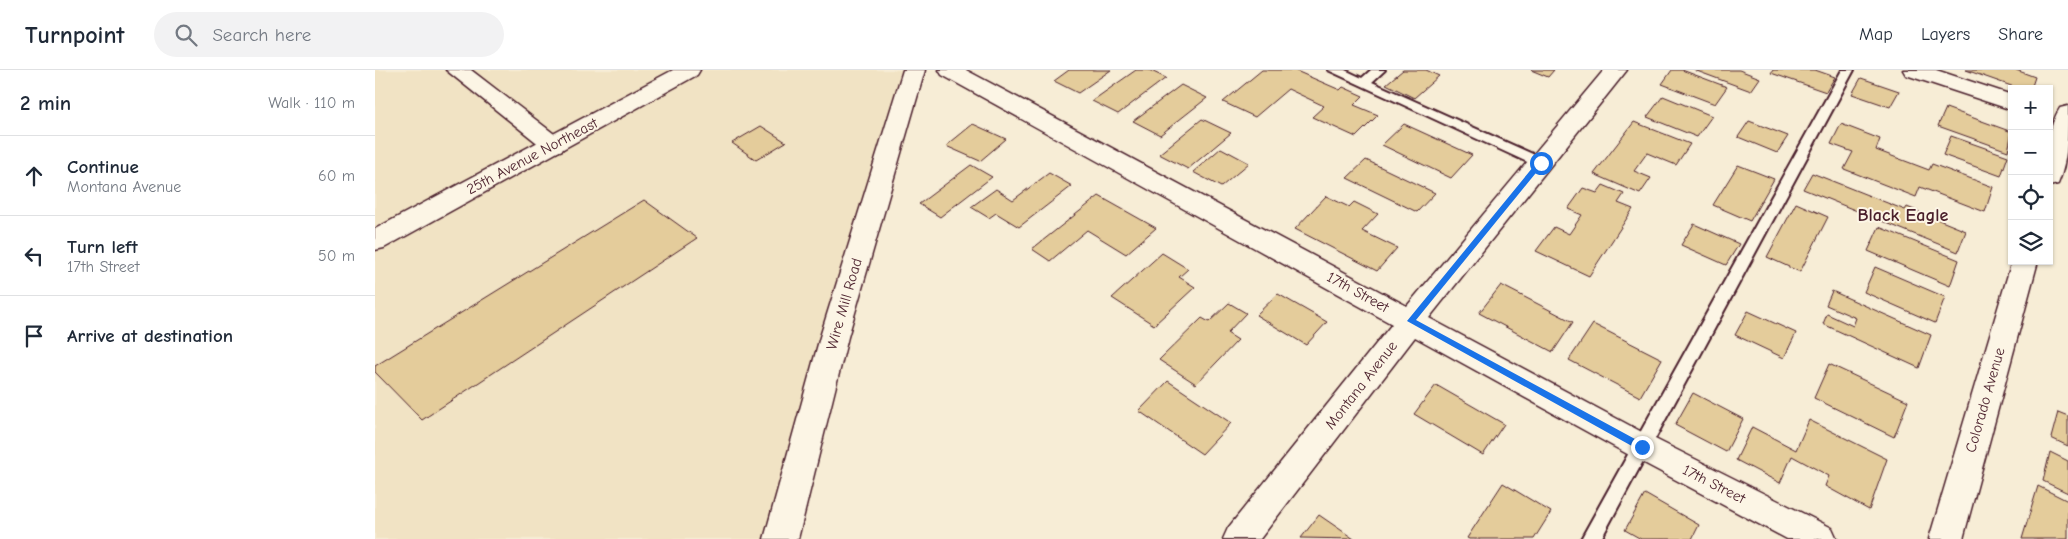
<!DOCTYPE html>
<meta charset="utf-8">
<style>
:root{--surface:#fff;--page:#f2f2f3;--text:#1f2937;--muted:#747a83;--line:#e0e1e3}
body{margin:0;font-family:"Comic Neue",sans-serif;background:var(--page);color:var(--text)}
.controls{position:absolute;right:15px;top:15px;display:grid;overflow:hidden;border-radius:0px;box-shadow:0 1px 4px #0004}
.controls button{width:45px;height:45px;display:grid;place-items:center;padding:0;border:0;border-bottom:1px solid var(--line);background:var(--surface);color:var(--text);font:25px sans-serif}
.stop{position:absolute;width:15px;height:15px;margin:-11px;border:4px solid #1a73e8;border-radius:50%;background:#fff}
.stop.end{background:#1a73e8;border-color:#fff;box-shadow:0 1px 5px #0008}
.list{margin:0;padding:0;list-style:none}
h2{display:flex;justify-content:space-between;align-items:center;height:65px;margin:0;padding:0 20px;font-size:21px}
h2 small{font-size:16px;font-weight:400;color:var(--muted)}
.list li{display:grid;grid-template-columns:32px 1fr auto;gap:15px;align-items:center;box-sizing:border-box;height:80px;padding:0 20px;border-top:1px solid var(--line)}
.list b{display:block;font-size:19px;white-space:nowrap}
.list p{margin:0;font-size:16px;white-space:nowrap;color:var(--muted)}
.list em{font-size:16px;font-style:normal;color:var(--muted)}
.icon{flex:none;width:28px;height:28px;fill:none;stroke:currentColor;stroke-width:2;stroke-linecap:round;stroke-linejoin:round}
.map{position:relative;flex:none;width:1693px;height:469px;overflow:hidden}
header{display:flex;align-items:center;gap:30px;box-sizing:border-box;height:70px;padding:0 25px;background:var(--surface);border-bottom:1px solid var(--line)}
header strong{font-size:24px}
nav{display:flex;gap:28px;margin-inline-start:auto;font-size:18px}
.search{width:350px;height:45px;background:var(--page);display:flex;align-items:center;gap:12px;box-sizing:border-box;padding:0 18px;border-radius:28px;color:var(--muted);font-size:19px}
main{display:flex}
aside{flex:1;background:var(--surface)}
.map>svg:first-child{display:block}
.built{fill:#f1e3c4}
.building{fill:#e4cc9b;stroke:#4a1f2b}
.lines{fill:none;stroke-linecap:round;stroke-linejoin:round}
.lane-casing{stroke:#4a1f2b;stroke-width:4}
.street-casing{stroke:#4a1f2b;stroke-width:3}
.secondary-casing{stroke:#4a1f2b;stroke-width:3}
.lane{fill:#fcf5e5;fill-rule:evenodd}
.street{fill:#fcf5e5;fill-rule:evenodd}
.secondary{fill:#fcf5e5;fill-rule:evenodd}
.route{fill:#1a73e8}
.labels{text-anchor:middle;stroke-width:4;stroke-linejoin:round;paint-order:stroke}
.street-label{font-size:15px;fill:#4a1f2b;stroke:#fcf5e5}
.quarter-label{font-size:18px;font-weight:bold;fill:#4a1f2b;stroke:#fcf5e5}
</style>
<header>
<strong>Turnpoint</strong>
<div class="search"><svg class="icon" aria-label="search" viewBox="0 0 24 24"><circle cx="10" cy="10" r="6"/><path d="M15 15l6 6"/></svg>Search here</div>
<nav><a>Map</a><a>Layers</a><a>Share</a></nav>
</header>
<main>
<aside>
<h2>2 min<small>Walk · 110 m</small></h2>
<ul class="list">
<li><svg class="icon" aria-label="ahead" viewBox="0 0 24 24"><path d="M12 20V5M6 11l6-6 6 6"/></svg><div><b>Continue</b><p>Montana Avenue</p></div><em>60 m</em></li>
<li><svg class="icon" aria-label="left" viewBox="0 0 24 24"><path d="M17 20v-9H6M10 6l-5 5 5 5"/></svg><div><b>Turn left</b><p>17th Street</p></div><em>50 m</em></li>
<li><svg class="icon" aria-label="arrive" viewBox="0 0 24 24"><path d="M6 21V4h12l-3 4 3 4H6"/></svg><div><b>Arrive at destination</b></div></li>
</ul>
</aside>
<div class="map">
<svg width="1693" height="469" viewBox="0 0 1693 469">
<rect width="100%" height="100%" fill="#f7edd6"/>
<filter id="ink" filterUnits="userSpaceOnUse"><feTurbulence type="fractalNoise" baseFrequency=".02" numOctaves="2"/><feDisplacementMap in="SourceGraphic" scale="10" xChannelSelector="R" yChannelSelector="G"/><feConvolveMatrix kernelMatrix="1 2 1 2 8 2 1 2 1" color-interpolation-filters="sRGB"/></filter>
<g filter="url(#ink)">
<path class="built" d="M0,0H540L407,469H0Z"/>
<path class="building" d="M694,0H736L703,23L679,11Z
M761,0H774L791,8L743,44L717,31Z
M887,0H919L965,20L968,17L988,26L979,35L1003,45L981,67L937,47L949,36L913,19L880,47L848,32Z
M1028,0H1051L1064,6L1039,28L1011,14Z
M1156,0H1179L1173,7Z
M1297,0H1307L1352,17L1340,34L1287,14Z
M1319,0H1364L1385,8L1376,21Z
M1398,0H1440L1460,7L1451,22L1396,3Z
M1591,0H1641L1660,7L1656,19H1645Z
M1486,8L1524,21L1515,37L1477,24Z
M806,15L832,28L785,65L758,51Z
M1288,26L1337,46L1322,67L1272,47Z
M1571,38L1637,62L1633,81L1563,56Z
M827,49L856,63L813,99L784,84Z
M1374,51L1413,66L1402,83L1363,67Z
M1259,52L1315,74L1301,95L1272,83L1259,101L1276,108L1265,124L1219,104Z
M598,54L631,69L605,91L571,76Z
M1029,54L1097,85L1076,108L1007,75Z
M1466,54L1505,69L1501,80L1554,100L1557,94L1618,117L1610,142L1545,117L1541,127L1469,99L1478,82L1456,74Z
M386,56L411,72L381,90L357,73Z
M1576,66L1633,86L1626,106L1568,85Z
M846,78L874,93L846,117L818,102Z
M991,90L1060,123L1042,142L972,108Z
M596,95L617,107L565,147L544,134Z
M1363,95L1399,109L1375,151L1338,135Z
M674,103L697,116L644,157L621,143L614,148L596,137L621,119L638,130Z
M1437,103L1530,140L1532,137L1591,161L1583,182L1428,119Z
M1228,115L1249,124L1243,133L1258,139L1214,206L1161,181L1179,157L1194,164L1207,145L1193,139L1208,118L1222,123Z
M724,126L781,158L751,184L712,160L675,191L657,179Z
M951,126L974,137L979,132L1003,144L987,161L1022,178L1002,201L920,159Z
M269,130L322,168L47,350L0,302V296Z
M1421,133L1453,147L1425,202L1392,187Z
M1319,154L1364,174L1351,195L1306,175Z
M1504,157L1584,190L1575,216L1493,181Z
M787,183L813,199L804,207L820,217L779,255L737,228Z
M1500,197L1570,227L1560,253L1489,222Z
M1126,215L1198,252L1178,282L1104,243Z
M1457,221L1556,265L1544,298L1448,254L1452,244L1478,256L1481,248L1451,235Z
M903,224L952,252L931,275L881,245Z
M854,233L871,243L852,263L863,270L821,314L784,290L827,248L834,252Z
M1373,241L1421,263L1409,288L1360,265Z
M1218,254L1287,289L1265,327L1194,290Z
M1454,294L1533,331L1519,367L1439,328Z
M793,311L856,353L827,384L764,341Z
M1061,315L1129,354L1108,385L1039,344Z
M1318,323L1368,349L1351,382L1300,355Z
M1683,342L1693,346V376L1676,368Z
M1434,350L1512,389L1494,440L1450,416L1454,406L1417,386L1405,413L1361,390L1377,357L1421,380Z
M1675,382L1693,391V423L1668,411Z
M1128,413L1176,442L1159,469H1094L1092,468Z
M1663,416L1693,431V469H1647Z
M1270,424L1324,455L1317,469H1266L1250,460Z
M944,445L979,469L926,468Z"/>
<g class="lines">
<defs>
<path id="lane" d="M953,0H970L987,8L996,0H1010L997,12L1171,90L1173,93L1166,98L1161,96Z
M1467,0H1479L1226,469H1206Z"/>
<path id="street" d="M71,0H96L187,70L191,75L187,80L179,83L171,80Z
M528,0H550L473,267L423,469H389L445,267Z
M564,0H591L1032,236L1229,0H1252L1054,248L1278,368L1457,458L1462,469H1412L1256,386L1040,267L885,469H848L853,458L1017,254L567,5Z
M1528,0H1561L1637,25V40L1531,5Z
M1693,36C1693,62 1693,91 1683,114L1674,116C1674,90 1670,61 1685,38Z
M1637,191H1663L1588,469H1554Z"/>
<path id="secondary" d="M298,0H325L322,5L9,178L0,180V159Z"/>
</defs>
<use href="#lane" class="lane-casing"/>
<use href="#street" class="street-casing"/>
<use href="#secondary" class="secondary-casing"/>
<use href="#lane" class="lane"/>
<use href="#street" class="street"/>
<use href="#secondary" class="secondary"/>
</g>
</g>
<path class="route" d="M1163,91L1169,93L1041,250L1271,375V380H1264L1032,251Z"/>
<g class="labels">
<g class="street-label">
<text transform="translate(157 86) rotate(-28)" y="5">25th Avenue Northeast</text>
<text transform="translate(983 222) rotate(29)" y="5">17th Street</text>
<text transform="translate(469 234) rotate(-74)" y="5">Wire Mill Road</text>
<text transform="translate(986 315) rotate(-52)" y="5">Montana Avenue</text>
<text transform="translate(1610 330) rotate(-74)" y="5">Colorado Avenue</text>
<text transform="translate(1339 414) rotate(27)" y="5">17th Street</text>
</g>
<g class="quarter-label">
<text x="1528" y="151">Black Eagle</text>
</g>
</g>
</svg>
<div class="controls">
<button>+</button>
<button>−</button>
<button><svg class="icon" aria-label="locate" viewBox="0 0 24 24"><circle cx="12" cy="12" r="6"/><path d="M12 2v4M12 18v4M2 12h4M18 12h4"/></svg></button>
<button><svg class="icon" aria-label="layers" viewBox="0 0 24 24"><path d="M12 4l9 5-9 5-9-5zM3 14l9 5 9-5"/></svg></button>
</div>
<div class="stop" style="left:1166px;top:93px"></div>
<div class="stop end" style="left:1267px;top:377px"></div>
</div>
</main>
